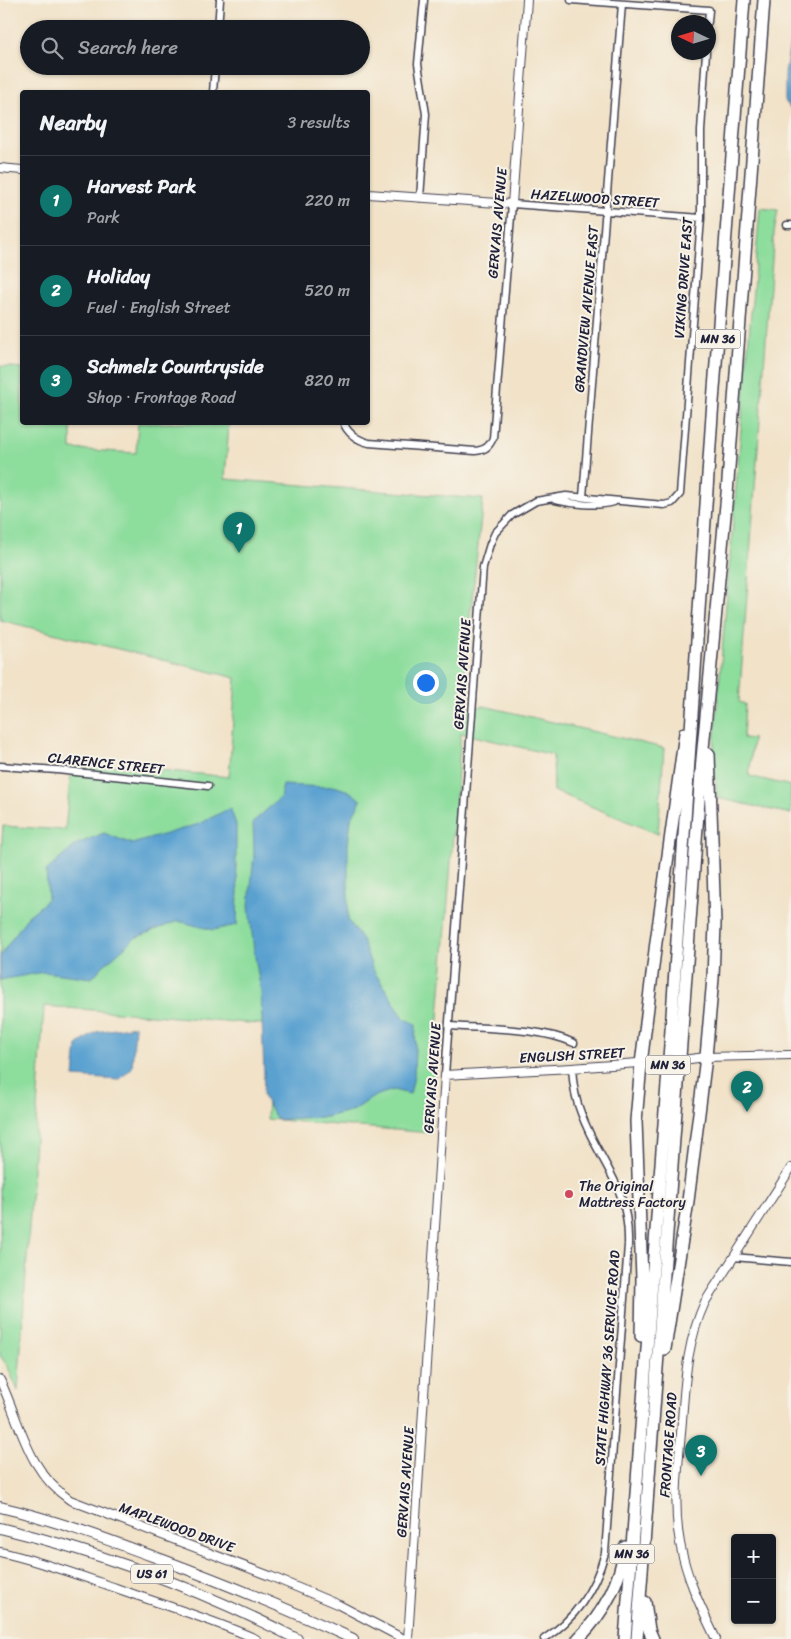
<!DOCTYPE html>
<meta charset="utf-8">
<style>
:root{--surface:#171b24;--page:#20242c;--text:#f1f3f6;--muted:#9ea1a6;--line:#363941;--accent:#0f766e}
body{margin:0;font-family:Sriracha,sans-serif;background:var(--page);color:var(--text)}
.controls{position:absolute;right:15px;bottom:15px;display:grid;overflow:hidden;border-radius:5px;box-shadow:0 1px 4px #0004}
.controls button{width:45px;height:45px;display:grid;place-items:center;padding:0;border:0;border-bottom:1px solid var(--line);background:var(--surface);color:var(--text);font:25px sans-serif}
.compass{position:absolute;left:671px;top:15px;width:45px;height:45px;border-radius:50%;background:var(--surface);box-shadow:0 1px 4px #0004;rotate:274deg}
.you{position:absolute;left:425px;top:682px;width:18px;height:18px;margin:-12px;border:4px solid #fff;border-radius:50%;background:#1a73e8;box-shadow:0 0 0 8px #1a73e833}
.badge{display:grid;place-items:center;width:32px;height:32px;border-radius:50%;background:var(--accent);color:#fff;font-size:16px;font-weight:700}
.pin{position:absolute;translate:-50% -41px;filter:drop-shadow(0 1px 2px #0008)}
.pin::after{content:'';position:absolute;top:26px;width:18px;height:15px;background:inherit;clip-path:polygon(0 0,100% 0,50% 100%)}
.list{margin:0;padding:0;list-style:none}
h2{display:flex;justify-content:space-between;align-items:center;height:65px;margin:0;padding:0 20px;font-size:21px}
h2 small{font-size:16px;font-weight:400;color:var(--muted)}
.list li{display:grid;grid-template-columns:32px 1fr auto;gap:15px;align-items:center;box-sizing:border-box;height:90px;padding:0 20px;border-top:1px solid var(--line)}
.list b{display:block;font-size:19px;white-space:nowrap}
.list p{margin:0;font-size:16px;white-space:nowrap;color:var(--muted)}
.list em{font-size:16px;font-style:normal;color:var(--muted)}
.icon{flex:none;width:28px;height:28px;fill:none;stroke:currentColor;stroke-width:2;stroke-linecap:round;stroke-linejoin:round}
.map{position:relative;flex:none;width:791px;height:1639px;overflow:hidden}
.search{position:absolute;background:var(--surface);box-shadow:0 1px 4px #0004;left:20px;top:20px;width:350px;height:55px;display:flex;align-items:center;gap:12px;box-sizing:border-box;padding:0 18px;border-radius:28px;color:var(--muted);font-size:19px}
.panel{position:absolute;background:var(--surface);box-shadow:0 1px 4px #0004;left:20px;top:90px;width:350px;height:335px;border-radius:5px}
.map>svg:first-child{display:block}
.green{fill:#8ddd9d;stroke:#58806c}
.water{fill:#5aa1d0;stroke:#3e6286}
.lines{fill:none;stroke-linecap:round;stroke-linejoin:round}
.minor-casing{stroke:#413f50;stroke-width:9}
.tertiary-casing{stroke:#413f50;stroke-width:10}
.primary-casing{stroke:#413f50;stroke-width:12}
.motorway-casing{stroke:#413f50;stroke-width:14}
.minor{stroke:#fff;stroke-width:6}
.tertiary{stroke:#fff;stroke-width:8}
.primary{stroke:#fff;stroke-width:10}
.motorway{stroke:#fff;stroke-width:11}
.tertiary-bridge-casing{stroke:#413f50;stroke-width:10;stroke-linecap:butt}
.tertiary-bridge{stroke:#fff;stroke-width:8}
.poi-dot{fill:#d1495b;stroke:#f7f3e8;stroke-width:2}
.labels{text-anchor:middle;stroke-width:4;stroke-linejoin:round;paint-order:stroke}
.shield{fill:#f7f3e8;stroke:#62616f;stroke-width:1}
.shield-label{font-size:12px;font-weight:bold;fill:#22223b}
.street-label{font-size:14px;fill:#22223b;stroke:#f7f3e8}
.poi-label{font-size:14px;fill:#22223b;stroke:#f7f3e8;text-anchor:start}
</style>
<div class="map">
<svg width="791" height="1639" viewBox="0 0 791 1639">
<rect width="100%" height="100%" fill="#f7f3e8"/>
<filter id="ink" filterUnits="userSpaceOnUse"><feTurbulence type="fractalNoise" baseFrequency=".02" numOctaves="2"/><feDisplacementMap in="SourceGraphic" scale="10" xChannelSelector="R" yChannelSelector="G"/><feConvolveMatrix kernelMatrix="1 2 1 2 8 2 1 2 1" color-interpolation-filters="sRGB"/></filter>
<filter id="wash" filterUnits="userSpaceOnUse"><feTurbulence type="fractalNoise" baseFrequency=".0096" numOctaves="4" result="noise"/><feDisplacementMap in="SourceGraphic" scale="20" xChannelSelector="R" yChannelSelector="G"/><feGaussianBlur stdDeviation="1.12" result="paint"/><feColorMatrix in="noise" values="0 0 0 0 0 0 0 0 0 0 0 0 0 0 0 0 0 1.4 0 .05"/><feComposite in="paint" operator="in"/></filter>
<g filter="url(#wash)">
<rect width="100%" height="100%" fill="#f1e2c8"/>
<path class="green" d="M760,208L778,210L774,233L739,702L745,704L743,738L753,739L749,776L791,786V814L717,798L713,756Z
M0,366L22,368V422L71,423V449L136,453L138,423H229L225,479L483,499L460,709L484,706L664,748L658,834L554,791L553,755L461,733L430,1133L267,1119L271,1025L44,1006L18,1391L7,1365L0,1356V868L3,826L65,830L72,761L229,777L236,678L0,620Z"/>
<path class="water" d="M791,37V109L785,101V73Z
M283,785L325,787L334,786L349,791L361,800L351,819L348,845V920L363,941L372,968L404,1018L416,1024L414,1076L410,1094L393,1090L375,1096L354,1110L326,1117L297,1118L277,1120L263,1096L264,1074L261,992L254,951L249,906L254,854L253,822L280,798Z
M230,808L236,824V864L238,890L237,925L213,930L178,921L135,938L103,966L92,978L44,972L0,980V956L28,916L43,904L48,897L46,871L77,844L104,833L132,844L199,824Z
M135,1026L132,1068L119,1080L74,1077L77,1045L96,1032Z"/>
</g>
<g filter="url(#ink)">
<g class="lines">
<defs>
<path id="minor" d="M571,0L709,10L708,22
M218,29L220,0
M213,92L215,66
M420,198L426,114L418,64L424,0
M787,225H791
M343,422C348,434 357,440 369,443L475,451C485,450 489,447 493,438L512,204L701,218
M583,497L622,4
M555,500C572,504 597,507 614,502
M0,766L57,770L208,786
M449,1026C486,1029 540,1027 574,1043
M445,1075L483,567L490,544L495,533L512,515L536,501L566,496L664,505L672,503L680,494L701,218V131L706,52
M734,1257L791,1262
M544,1639C577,1618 595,1589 605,1553L628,1245C630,1186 599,1163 581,1113C575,1099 573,1084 572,1068"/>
<path id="tertiary" d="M0,168L22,170
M368,194L512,204L527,0
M682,1060L706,1057L791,1055
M0,1380C21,1424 27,1471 70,1500L270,1576L339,1605L404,1639
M0,1552C40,1561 78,1575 116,1588C163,1605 211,1619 256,1639
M408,1639L445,1075L572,1068L664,1061
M716,1639C701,1608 686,1577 680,1543C673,1506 678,1469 681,1433C685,1386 685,1346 705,1302L791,1168"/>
<path id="primary" d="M0,1507C56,1520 109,1540 163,1560C227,1584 291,1610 353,1639
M0,1528C104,1553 202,1590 297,1639"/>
<path id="motorway" d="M641,1336L642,1278L636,1121L641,1064L656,942L685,733
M665,1349L688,1201L706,1057L713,978L715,924L709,754
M645,1602L649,1630L653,1639
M578,1639C604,1613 620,1584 625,1547
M625,1639L670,1045L712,415L744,0
M637,1639L702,759L727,494L764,0"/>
</defs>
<use href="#minor" class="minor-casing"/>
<use href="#tertiary" class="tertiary-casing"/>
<use href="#primary" class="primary-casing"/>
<use href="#motorway" class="motorway-casing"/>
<use href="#minor" class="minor"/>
<use href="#tertiary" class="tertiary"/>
<use href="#primary" class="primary"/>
<use href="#motorway" class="motorway"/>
<defs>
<path id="tertiary-bridge" d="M664,1061L682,1060"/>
</defs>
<use href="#tertiary-bridge" class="tertiary-bridge-casing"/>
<use href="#tertiary-bridge" class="tertiary-bridge"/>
</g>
</g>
<circle class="poi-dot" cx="569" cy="1194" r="5"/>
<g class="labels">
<g class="shield">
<rect x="695.5" y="329.5" width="45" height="19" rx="4"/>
<rect x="645.5" y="1055.5" width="45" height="19" rx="4"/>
<rect x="609.5" y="1544.5" width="45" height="19" rx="4"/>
<rect x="131" y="1564.5" width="42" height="19" rx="4"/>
</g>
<g class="shield-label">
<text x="718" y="343">MN 36</text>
<text x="668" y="1069">MN 36</text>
<text x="632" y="1558">MN 36</text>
<text x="152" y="1578">US 61</text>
</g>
<g class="street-label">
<text transform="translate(595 198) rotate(4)" y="5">HAZELWOOD STREET</text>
<text transform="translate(497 223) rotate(-85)" y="5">GERVAIS AVENUE</text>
<text transform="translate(683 278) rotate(-86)" y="5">VIKING DRIVE EAST</text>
<text transform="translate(586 309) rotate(-85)" y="5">GRANDVIEW AVENUE EAST</text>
<text transform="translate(462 674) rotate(-86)" y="5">GERVAIS AVENUE</text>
<text transform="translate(106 763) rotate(6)" y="5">CLARENCE STREET</text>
<text transform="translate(572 1055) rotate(-3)" y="5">ENGLISH STREET</text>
<text transform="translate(432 1078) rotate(-86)" y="5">GERVAIS AVENUE</text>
<text transform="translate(607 1358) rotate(-86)" y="5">STATE HIGHWAY 36 SERVICE ROAD</text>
<text transform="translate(668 1445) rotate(-86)" y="5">FRONTAGE ROAD</text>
<text transform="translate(405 1482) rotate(-86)" y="5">GERVAIS AVENUE</text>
<text transform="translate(177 1527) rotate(20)" y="5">MAPLEWOOD DRIVE</text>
</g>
<g class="poi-label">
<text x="579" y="1191">The Original<tspan x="579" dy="16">Mattress Factory</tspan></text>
</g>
</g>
</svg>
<div class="controls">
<button>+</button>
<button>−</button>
</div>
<svg class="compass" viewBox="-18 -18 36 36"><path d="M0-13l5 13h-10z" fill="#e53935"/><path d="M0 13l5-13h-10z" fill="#9ea1a6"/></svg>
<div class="you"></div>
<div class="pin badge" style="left:239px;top:553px">1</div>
<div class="pin badge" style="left:747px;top:1112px">2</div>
<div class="pin badge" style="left:701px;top:1476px">3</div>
<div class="search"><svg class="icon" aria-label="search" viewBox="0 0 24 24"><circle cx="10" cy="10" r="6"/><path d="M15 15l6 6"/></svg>Search here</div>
<section class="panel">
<h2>Nearby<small>3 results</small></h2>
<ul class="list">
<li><span class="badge">1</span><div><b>Harvest Park</b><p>Park</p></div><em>220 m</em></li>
<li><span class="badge">2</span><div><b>Holiday</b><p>Fuel · English Street</p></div><em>520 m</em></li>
<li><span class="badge">3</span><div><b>Schmelz Countryside</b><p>Shop · Frontage Road</p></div><em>820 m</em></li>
</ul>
</section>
</div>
